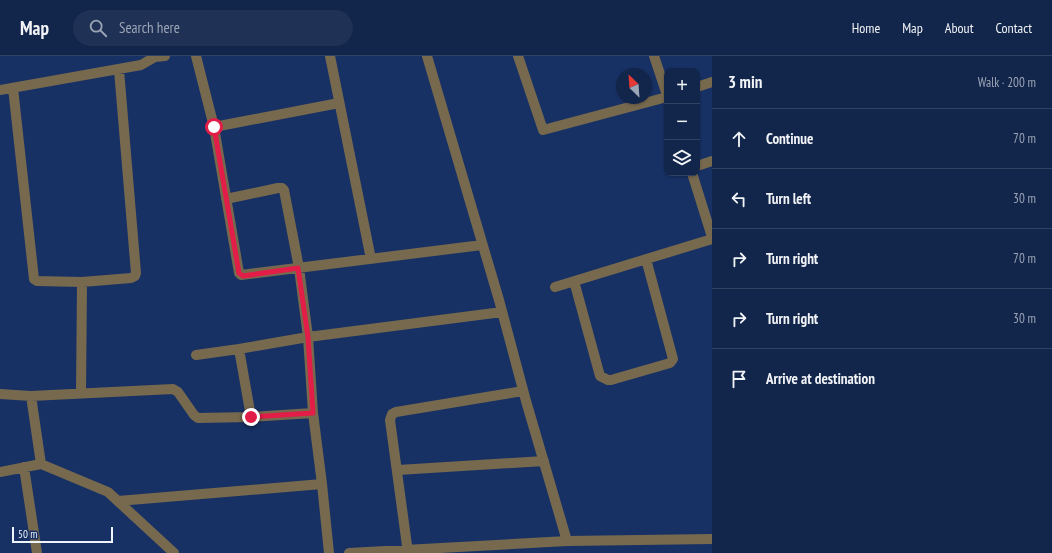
<!DOCTYPE html>
<meta charset="utf-8">
<style>
:root{--surface:#12254b;--page:#1f3155;--text:#f1f3f6;--muted:#9ca5b5;--line:#314263}
body{margin:0;font-family:"PT Sans Narrow",sans-serif;background:var(--page);color:var(--text)}
.controls{position:absolute;right:12px;top:12px;display:grid;overflow:hidden;border-radius:8px;box-shadow:0 1px 3px #0004}
.controls button{width:36px;height:36px;display:grid;place-items:center;padding:0;border:0;border-bottom:1px solid var(--line);background:var(--surface);color:var(--text);font:20px sans-serif}
.compass{position:absolute;left:616px;top:12px;width:36px;height:36px;border-radius:50%;background:var(--surface);box-shadow:0 1px 3px #0004;rotate:335deg}
.scale{position:absolute;left:12px;bottom:10px;width:101px;box-sizing:border-box;padding-left:4px;border:2px solid #eff3fa;border-top:0;font-size:11px;line-height:14px;white-space:nowrap;color:#eff3fa;-webkit-text-stroke:3px #183164;paint-order:stroke}
.stop{position:absolute;width:12px;height:12px;margin:-9px;border:3px solid #e11d48;border-radius:50%;background:#fff}
.stop.end{background:#e11d48;border-color:#fff;box-shadow:0 1px 4px #0008}
.list{margin:0;padding:0;list-style:none}
h2{display:flex;justify-content:space-between;align-items:center;height:52px;margin:0;padding:0 16px;font-size:17px}
h2 small{font-size:13px;font-weight:400;color:var(--muted)}
.list li{display:grid;grid-template-columns:26px 1fr auto;gap:12px;align-items:center;box-sizing:border-box;height:60px;padding:0 16px;border-top:1px solid var(--line)}
.list b{display:block;font-size:15px;white-space:nowrap}
.list em{font-size:13px;font-style:normal;color:var(--muted)}
.icon{flex:none;width:22px;height:22px;fill:none;stroke:currentColor;stroke-width:2;stroke-linecap:round;stroke-linejoin:round}
.map{position:relative;flex:none;width:712px;height:497px;overflow:hidden}
header{display:flex;align-items:center;gap:24px;box-sizing:border-box;height:56px;padding:0 20px;background:var(--surface);border-bottom:1px solid var(--line)}
header strong{font-size:19px}
nav{display:flex;gap:22px;margin-inline-start:auto;font-size:14px}
.search{width:280px;height:36px;background:var(--page);display:flex;align-items:center;gap:10px;box-sizing:border-box;padding:0 14px;border-radius:22px;color:var(--muted);font-size:15px}
main{display:flex}
aside{flex:1;background:var(--surface)}
.map>svg:first-child{display:block}
.lines{fill:none;stroke-linecap:round;stroke-linejoin:round}
.street{stroke:#77694e;stroke-width:10}
.route{stroke:#e11d48;stroke-width:5}
</style>
<header>
<strong>Map</strong>
<div class="search"><svg class="icon" aria-label="search" viewBox="0 0 24 24"><circle cx="10" cy="10" r="6"/><path d="M15 15l6 6"/></svg>Search here</div>
<nav><a>Home</a><a>Map</a><a>About</a><a>Contact</a></nav>
</header>
<main>
<div class="map">
<svg width="712" height="497" viewBox="0 0 712 497">
<rect width="100%" height="100%" fill="#183164"/>
<g class="lines">
<path class="street" d="M196,0L214,71L239,217L241,219L482,189
M330,0L371,203
M427,0L499,244L526,345L567,485
M518,0L543,74L667,41
M654,0L667,39
M155,1L165,0
M697,31L712,26
M13,32L34,223L37,225L82,226L131,222L135,220L136,217L119,14
M0,34L141,9L155,1V0
M214,71L339,47
M697,110L712,105
M692,117L712,181
M574,225L600,320L608,324H611L670,307L673,303L646,203
M555,231L712,183
M239,293L251,361
M196,299L239,293L308,281L299,212L284,134L282,132H278L226,143
M81,337L82,226
M0,338L31,340L173,333L178,336L194,359L198,362L251,361L313,357
M31,340L41,408
M24,411L37,497
M398,414L544,405
M0,416L41,408L108,436L174,497
M118,445L322,428
M329,497L322,428L313,357L308,281L502,256
M349,497L567,485L712,483
M408,497L390,364L392,358L396,356L523,335"/>
</g>
<g class="lines">
<path class="route" d="M214,71L239,217L243,220L298,212L308,281L313,357L251,361"/>
</g>
</svg>
<div class="controls">
<button>+</button>
<button>−</button>
<button><svg class="icon" aria-label="layers" viewBox="0 0 24 24"><path d="M12 4l9 5-9 5-9-5zM3 14l9 5 9-5"/></svg></button>
</div>
<svg class="compass" viewBox="-18 -18 36 36"><path d="M0-13l5 13h-10z" fill="#e53935"/><path d="M0 13l5-13h-10z" fill="#9ca5b5"/></svg>
<div class="scale">50 m</div>
<div class="stop" style="left:214px;top:71px"></div>
<div class="stop end" style="left:251px;top:361px"></div>
</div>
<aside>
<h2>3 min<small>Walk · 200 m</small></h2>
<ul class="list">
<li><svg class="icon" aria-label="ahead" viewBox="0 0 24 24"><path d="M12 20V5M6 11l6-6 6 6"/></svg><div><b>Continue</b></div><em>70 m</em></li>
<li><svg class="icon" aria-label="left" viewBox="0 0 24 24"><path d="M17 20v-9H6M10 6l-5 5 5 5"/></svg><div><b>Turn left</b></div><em>30 m</em></li>
<li><svg class="icon" aria-label="right" viewBox="0 0 24 24"><path d="M7 20v-9h11M14 6l5 5-5 5"/></svg><div><b>Turn right</b></div><em>70 m</em></li>
<li><svg class="icon" aria-label="right" viewBox="0 0 24 24"><path d="M7 20v-9h11M14 6l5 5-5 5"/></svg><div><b>Turn right</b></div><em>30 m</em></li>
<li><svg class="icon" aria-label="arrive" viewBox="0 0 24 24"><path d="M6 21V4h12l-3 4 3 4H6"/></svg><div><b>Arrive at destination</b></div></li>
</ul>
</aside>
</main>
